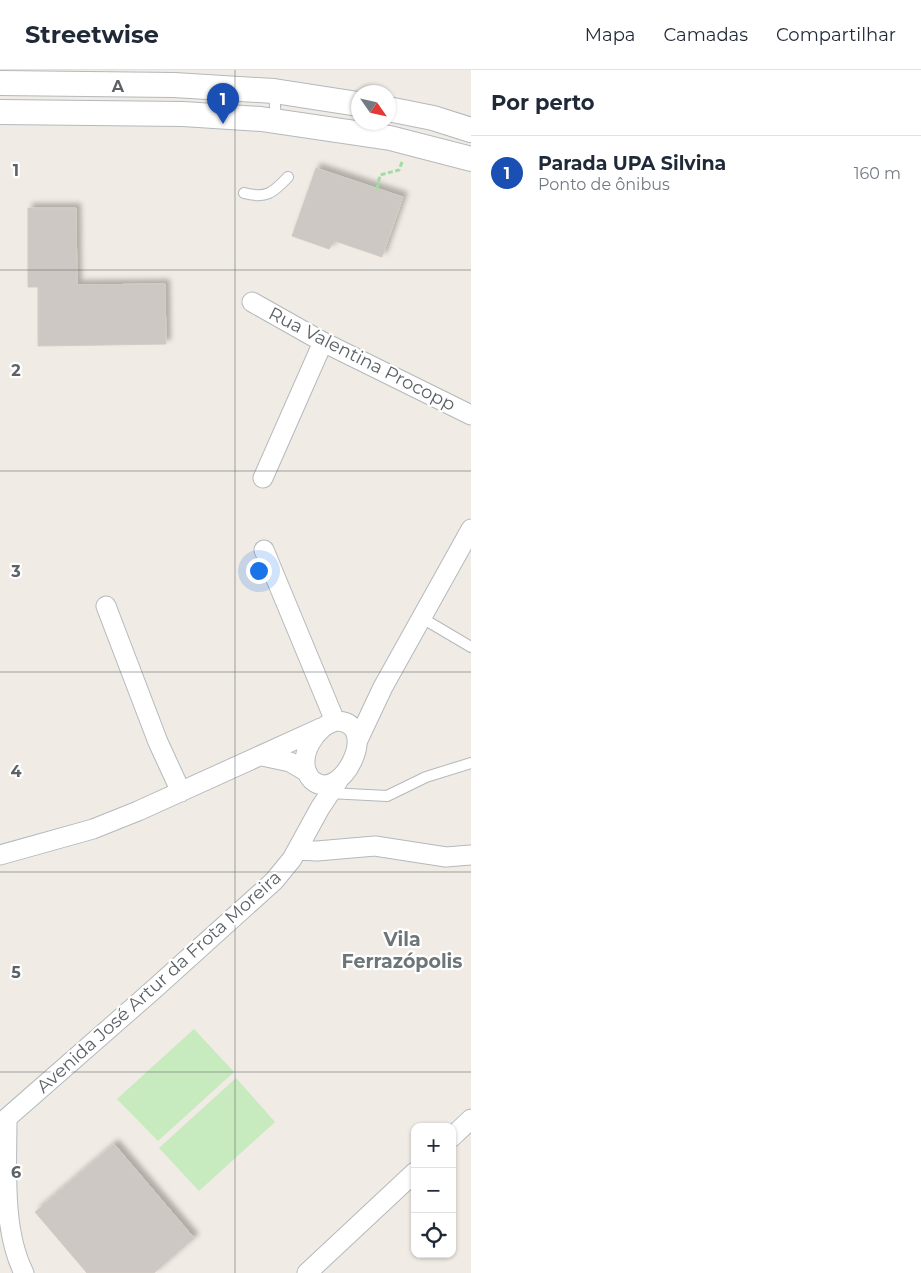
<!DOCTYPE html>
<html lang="pt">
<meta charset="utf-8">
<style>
:root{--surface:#fff;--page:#f2f2f3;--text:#1f2937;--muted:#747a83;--line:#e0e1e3;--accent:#fb1f3b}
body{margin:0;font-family:Montserrat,sans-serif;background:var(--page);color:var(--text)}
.controls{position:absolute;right:15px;bottom:15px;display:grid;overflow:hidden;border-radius:10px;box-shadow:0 1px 4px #0004}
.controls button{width:45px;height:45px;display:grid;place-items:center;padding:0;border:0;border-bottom:1px solid var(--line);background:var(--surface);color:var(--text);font:25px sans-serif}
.compass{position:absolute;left:351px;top:15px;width:45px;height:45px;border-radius:50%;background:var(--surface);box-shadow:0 1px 4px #0004;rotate:124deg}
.you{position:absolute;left:258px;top:500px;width:18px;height:18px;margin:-12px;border:4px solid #fff;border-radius:50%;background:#1a73e8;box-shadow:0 0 0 8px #1a73e833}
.badge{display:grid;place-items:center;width:32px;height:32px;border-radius:50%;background:var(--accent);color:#fff;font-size:16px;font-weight:700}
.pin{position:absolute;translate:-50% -41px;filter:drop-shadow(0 1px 2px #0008)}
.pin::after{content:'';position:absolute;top:26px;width:18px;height:15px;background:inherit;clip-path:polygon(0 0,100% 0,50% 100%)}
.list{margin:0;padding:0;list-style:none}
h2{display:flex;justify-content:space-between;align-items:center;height:65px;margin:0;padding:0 20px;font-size:21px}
h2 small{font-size:16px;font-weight:400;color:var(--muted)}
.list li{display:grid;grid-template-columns:32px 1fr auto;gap:15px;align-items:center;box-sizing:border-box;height:75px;padding:0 20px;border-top:1px solid var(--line)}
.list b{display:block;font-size:19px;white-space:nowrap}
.list p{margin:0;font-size:16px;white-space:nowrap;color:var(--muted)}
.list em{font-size:16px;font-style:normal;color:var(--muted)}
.icon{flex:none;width:28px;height:28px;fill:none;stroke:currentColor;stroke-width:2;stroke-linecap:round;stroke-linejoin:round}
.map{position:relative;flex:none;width:471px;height:1203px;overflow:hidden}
header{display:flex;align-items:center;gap:30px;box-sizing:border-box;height:70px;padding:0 25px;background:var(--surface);border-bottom:1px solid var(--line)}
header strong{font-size:24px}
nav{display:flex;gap:28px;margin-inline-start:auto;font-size:18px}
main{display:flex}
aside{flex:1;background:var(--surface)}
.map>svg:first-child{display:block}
.green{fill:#c7eabe}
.building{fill:#cdc8c3;stroke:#d5cbc1;filter:url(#shadow)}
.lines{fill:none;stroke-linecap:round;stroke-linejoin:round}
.service-casing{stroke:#b4b9bc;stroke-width:12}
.minor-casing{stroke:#b4b9bc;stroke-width:21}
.tertiary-casing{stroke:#b4b9bc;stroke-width:26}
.path{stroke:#9fdda3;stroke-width:3;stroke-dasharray:5 2.5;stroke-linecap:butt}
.service{stroke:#fff;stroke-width:10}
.minor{stroke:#fff;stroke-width:19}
.tertiary{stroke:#fff;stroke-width:24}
.grid{fill:none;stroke:#5c6266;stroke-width:1;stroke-opacity:0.55}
.labels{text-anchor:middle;stroke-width:4.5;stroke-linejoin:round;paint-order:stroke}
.street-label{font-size:18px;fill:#5c6266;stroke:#fff}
.neighbourhood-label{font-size:19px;font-weight:bold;fill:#6c7578;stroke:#fff}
.grid-label{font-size:16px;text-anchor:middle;font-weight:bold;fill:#5c6266;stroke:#fff;stroke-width:4.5;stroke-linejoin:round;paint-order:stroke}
</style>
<header>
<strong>Streetwise</strong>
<nav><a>Mapa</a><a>Camadas</a><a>Compartilhar</a></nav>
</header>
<main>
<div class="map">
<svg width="471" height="1203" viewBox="0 0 471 1203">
<defs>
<filter id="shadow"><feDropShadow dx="4.5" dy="-4.5" stdDeviation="2.5" flood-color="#0004"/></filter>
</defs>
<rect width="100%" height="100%" fill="#f0ebe4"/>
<path class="green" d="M194,959L234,1002L158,1071L117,1029Z
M236,1008L275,1052L199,1121L159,1078Z"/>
<path class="building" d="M316,98L403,127L382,187L335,171L329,179L292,166Z
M28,138H76L77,215L165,214L166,274L38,276V217H28Z
M114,1074L194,1168L154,1203H87L35,1142Z"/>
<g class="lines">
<defs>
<path id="service" d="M274,21L276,51
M244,123C266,129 273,123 288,107
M422,548L471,577
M329,723L387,726L426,707L471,693"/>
<path id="minor" d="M252,232L323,272L471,345
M263,408L323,272
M264,480L335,651
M106,536L158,672L181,722
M338,651C382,654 340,736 312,710C293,691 316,653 338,651Z
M358,670L383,617L471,459
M262,686L290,692L307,702
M297,780L317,781L375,776L446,787L471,785
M0,785L93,759L138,741L321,658
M7,1049C7,1097 2,1160 24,1203
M0,1054L152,921L274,811L292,789L320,738L338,711
M452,1067L471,1049
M307,1203L415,1102"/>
<path id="tertiary" d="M0,13L174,15L274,21L358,34
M388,39L433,48L471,60
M0,42L183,44L261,49L390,68L471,89"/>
</defs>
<use href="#service" class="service-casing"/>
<use href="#minor" class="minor-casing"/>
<use href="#tertiary" class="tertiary-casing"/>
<path class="path" d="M377,119L380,105L399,100L402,92"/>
<use href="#service" class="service"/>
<use href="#minor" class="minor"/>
<use href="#tertiary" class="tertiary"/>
</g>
<path class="grid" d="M235,0V1203M0,200H471M0,401H471M0,602H471M0,802H471M0,1002H471"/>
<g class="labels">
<g class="street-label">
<text transform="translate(362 289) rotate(27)" y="6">Rua Valentina Procopp</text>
<text transform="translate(159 912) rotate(-42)" y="6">Avenida José Artur da Frota Moreira</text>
</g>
<g class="neighbourhood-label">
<text x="402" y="876">Vila<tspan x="402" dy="22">Ferrazópolis</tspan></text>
</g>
</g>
<g class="grid-label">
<text x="118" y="22">A</text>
<text x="16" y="106">1</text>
<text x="16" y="306">2</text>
<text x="16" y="507">3</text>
<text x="16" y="707">4</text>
<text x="16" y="908">5</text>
<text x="16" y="1108">6</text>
</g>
</svg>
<div class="controls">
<button>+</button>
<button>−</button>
<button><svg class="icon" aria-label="locate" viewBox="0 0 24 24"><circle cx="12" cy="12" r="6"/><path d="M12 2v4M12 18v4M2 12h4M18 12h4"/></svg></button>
</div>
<svg class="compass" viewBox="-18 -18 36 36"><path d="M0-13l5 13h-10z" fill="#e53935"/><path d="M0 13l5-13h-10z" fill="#747a83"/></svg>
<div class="you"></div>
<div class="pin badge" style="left:223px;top:54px;background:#1a4fb4">1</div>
</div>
<aside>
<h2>Por perto<small></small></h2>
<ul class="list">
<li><span class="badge" style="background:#1a4fb4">1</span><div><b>Parada UPA Silvina</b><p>Ponto de ônibus</p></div><em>160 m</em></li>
</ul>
</aside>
</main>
